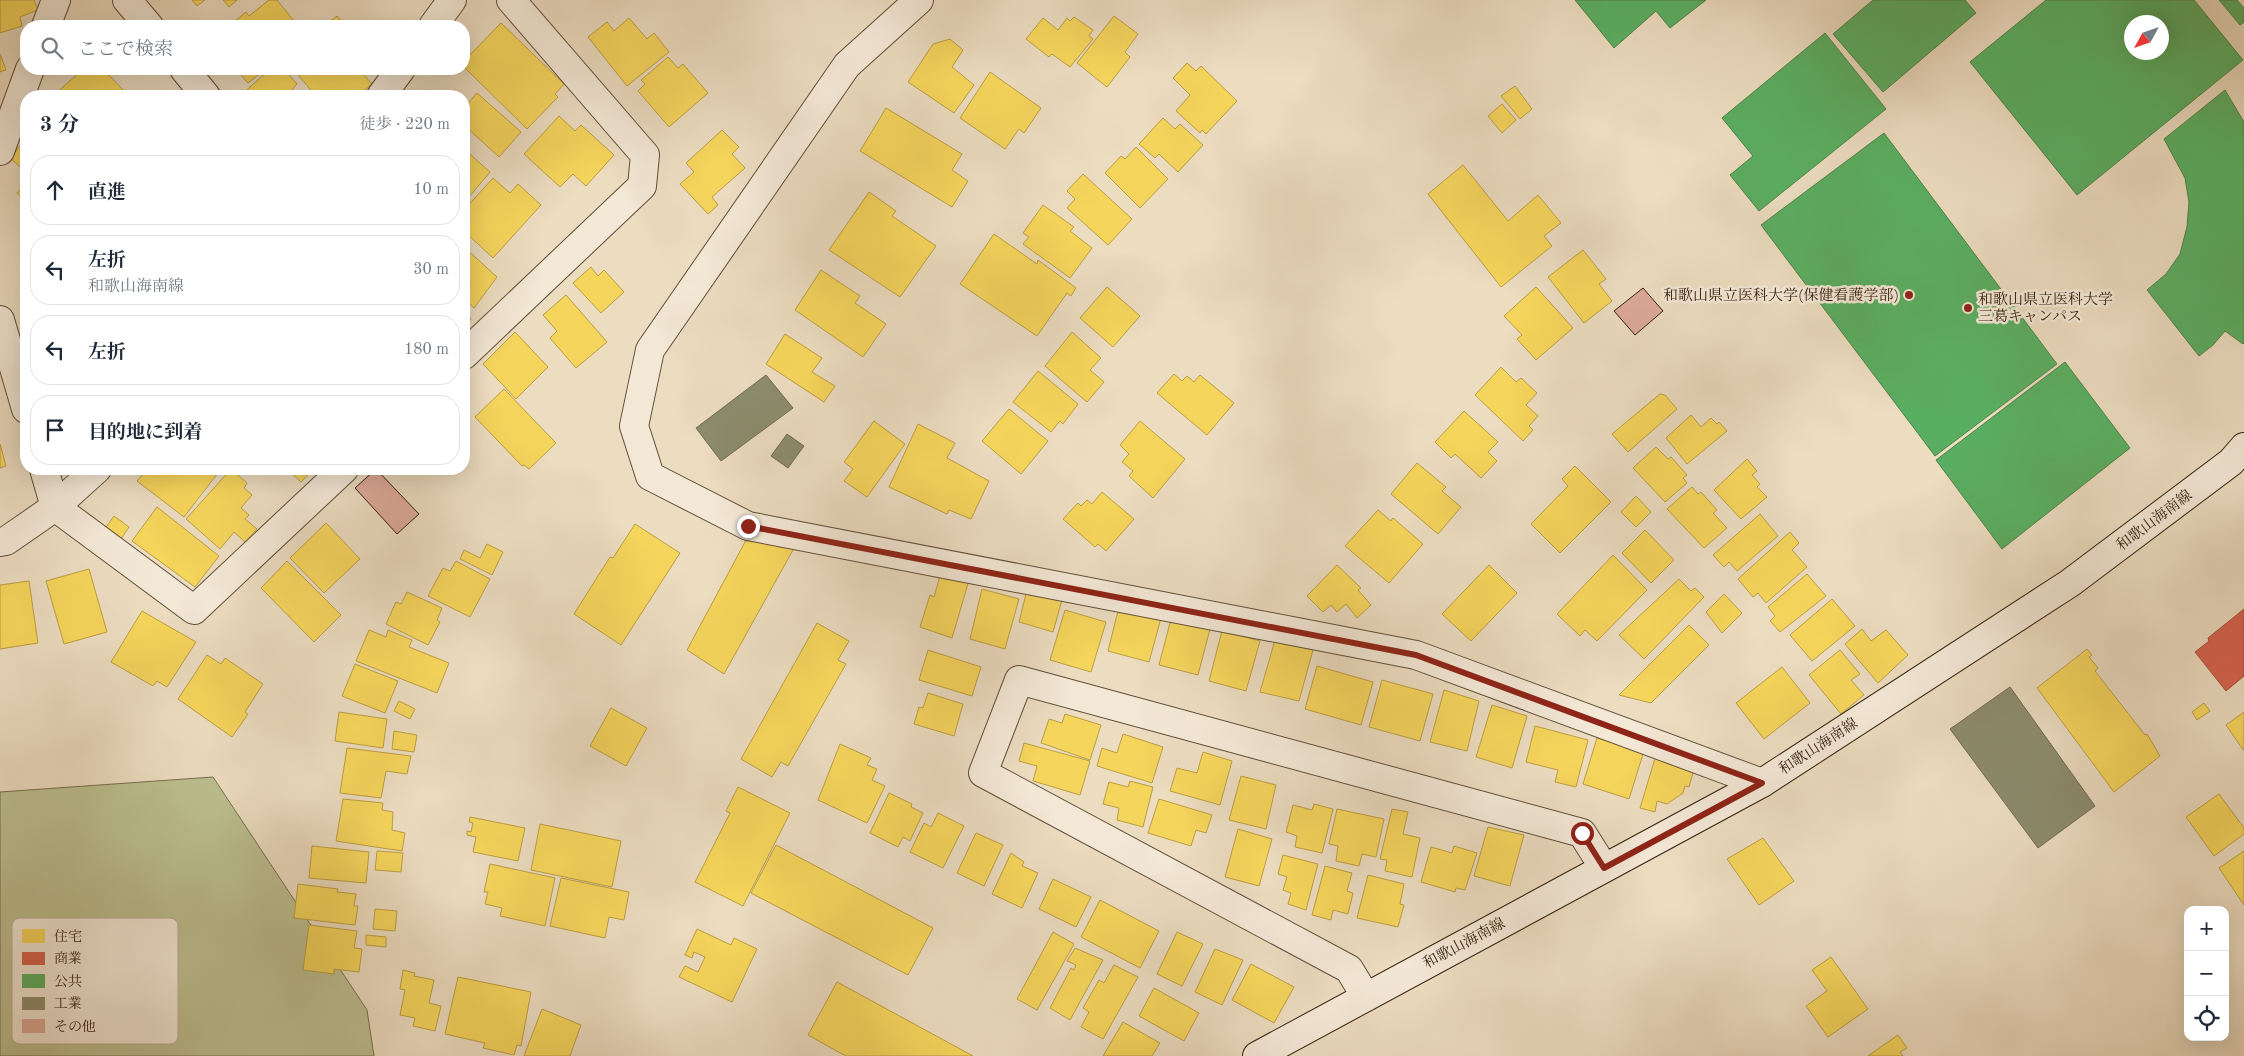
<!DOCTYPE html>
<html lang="ja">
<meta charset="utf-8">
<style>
:root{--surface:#fff;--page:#f6f6f7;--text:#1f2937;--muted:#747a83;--line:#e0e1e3}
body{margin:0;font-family:"Old Standard TT","Noto Serif JP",serif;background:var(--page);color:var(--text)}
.controls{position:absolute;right:15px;bottom:15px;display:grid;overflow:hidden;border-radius:10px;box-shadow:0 5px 20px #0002}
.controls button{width:45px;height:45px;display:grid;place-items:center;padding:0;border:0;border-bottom:1px solid var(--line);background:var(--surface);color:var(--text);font:25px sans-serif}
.compass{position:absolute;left:2124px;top:15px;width:45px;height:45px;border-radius:50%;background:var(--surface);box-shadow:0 5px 20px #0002;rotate:230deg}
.stop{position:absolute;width:15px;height:15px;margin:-11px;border:4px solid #8f2418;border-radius:50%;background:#fff}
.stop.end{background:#8f2418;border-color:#fff;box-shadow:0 1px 5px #0008}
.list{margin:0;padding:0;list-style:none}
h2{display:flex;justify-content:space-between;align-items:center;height:65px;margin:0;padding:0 20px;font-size:21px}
h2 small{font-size:16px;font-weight:400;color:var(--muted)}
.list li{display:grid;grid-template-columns:32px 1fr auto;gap:15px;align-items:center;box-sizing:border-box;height:70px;margin:0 10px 10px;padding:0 10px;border:1px solid var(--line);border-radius:20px}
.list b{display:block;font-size:19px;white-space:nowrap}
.list p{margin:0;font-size:16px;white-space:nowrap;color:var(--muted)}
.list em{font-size:16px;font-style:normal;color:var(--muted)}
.icon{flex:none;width:28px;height:28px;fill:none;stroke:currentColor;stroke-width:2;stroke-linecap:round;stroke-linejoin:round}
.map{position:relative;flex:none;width:2244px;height:1056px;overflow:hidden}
.search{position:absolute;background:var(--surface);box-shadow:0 5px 20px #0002;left:20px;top:20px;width:450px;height:55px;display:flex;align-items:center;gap:12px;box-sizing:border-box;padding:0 18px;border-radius:20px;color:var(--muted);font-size:19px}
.panel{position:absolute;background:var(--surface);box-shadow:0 5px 20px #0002;left:20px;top:90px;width:450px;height:385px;border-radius:20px}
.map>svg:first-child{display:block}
.green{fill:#bcbf90;stroke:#776f4e}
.homes{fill:#f6d55c;stroke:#bb9e44}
.shops{fill:#d6604d;stroke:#a54c3a}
.public{fill:#5aae61;stroke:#4e8348;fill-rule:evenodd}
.industry{fill:#8c8c6e;stroke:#716b51}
.building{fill:#dda998;stroke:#321f0c}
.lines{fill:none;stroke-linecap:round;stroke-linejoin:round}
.street-casing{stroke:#604e39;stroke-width:30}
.secondary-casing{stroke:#321f0c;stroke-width:30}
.street{stroke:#f3e8d6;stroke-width:28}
.secondary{stroke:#f3e8d6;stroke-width:28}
.route{stroke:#8f2418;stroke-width:6}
.poi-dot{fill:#8f2418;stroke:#f3e8d6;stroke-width:2}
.labels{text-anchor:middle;stroke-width:5;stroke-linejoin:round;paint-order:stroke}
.poi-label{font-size:15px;fill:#321f0c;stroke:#f3e8d6;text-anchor:end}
.street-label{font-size:15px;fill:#321f0c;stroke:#f3e8d6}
.key{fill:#f3e8d6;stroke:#b9ac99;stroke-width:1}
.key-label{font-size:14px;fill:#321f0c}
</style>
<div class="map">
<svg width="2244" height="1056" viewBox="0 0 2244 1056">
<rect width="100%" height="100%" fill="#ecdcc0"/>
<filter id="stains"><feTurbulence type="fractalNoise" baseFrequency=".004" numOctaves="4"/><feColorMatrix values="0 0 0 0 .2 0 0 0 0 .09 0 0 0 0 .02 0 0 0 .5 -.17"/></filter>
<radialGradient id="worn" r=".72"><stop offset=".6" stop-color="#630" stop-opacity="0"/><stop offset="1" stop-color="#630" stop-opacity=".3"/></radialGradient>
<path class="green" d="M213,777L367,1010L374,1056H0V792Z"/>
<path class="homes" d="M0,0H34L38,10L20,17L22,26L0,33Z
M192,0H205L197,6Z
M223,0H237L229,7Z
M269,0H277L298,26H229L246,12L249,16Z
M337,16L346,26H324Z
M1114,16L1138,34L1125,52L1130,57L1107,87L1077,63Z
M1074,17L1093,30L1089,36L1093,39L1070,67L1052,54L1049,57L1026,39L1043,18L1058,30L1067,18L1070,21Z
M629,18L647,39L654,33L669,52L627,86L588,37L607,22L614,31Z
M501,23L564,84L555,94L558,97L527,129L464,67V61Z
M950,39L963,50L952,67L974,85L954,113L908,82L933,44Z
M0,54L6,70L0,72Z
M668,57L678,68L683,64L708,93L669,127L638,91L645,84L641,80Z
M1187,63L1196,71L1201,66L1237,101L1206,134L1202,130L1200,133L1176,111L1190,95L1173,78Z
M83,69H103L129,96H53Z
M236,69H266L248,83Z
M270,69H284L297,84L286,96H240Z
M293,69H359L372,84L358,96H343L337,90L329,96H316Z
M990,72L1041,108L1024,133L1019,129L1005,149L960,118Z
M1515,86L1532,109L1520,119L1501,96Z
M477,93L521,132L499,157L464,125V108Z
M1502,104L1516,120L1502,133L1488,116Z
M886,108L962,154L952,170L968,181L952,207L860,151Z
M559,116L575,131L581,125L614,155L586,186L573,174L560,187L524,154Z
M1163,118L1175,129L1180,124L1203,145L1178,172L1159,154L1155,158L1139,144Z
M722,130L739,147L732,154L745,168L712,197L718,205L708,214L680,184L694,172L686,163Z
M26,139V172L10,158Z
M1136,147L1168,179L1140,208L1105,173L1121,156L1125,159Z
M464,149L490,172L469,197L464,192Z
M1463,165L1508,221L1538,195L1561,223L1544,236L1552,246L1501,287L1428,194Z
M1083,174L1132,219L1108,245L1067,208L1075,199L1067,191Z
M493,178L510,193L518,184L541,205L493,258L464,231V210Z
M26,183V201L17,193Z
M869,192L896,211L892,216L936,246L900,297L829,250Z
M1043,205L1074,227L1070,231L1092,248L1070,278L1023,244L1029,237L1023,233Z
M994,234L1037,264L1038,260L1076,288L1071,296L1067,293L1037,336L960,284Z
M464,247L497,277L474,308L464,298Z
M1583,250L1606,279L1599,284L1612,301L1584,323L1548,277Z
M591,267L598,276L604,270L624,292L601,313L573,283Z
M821,270L860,296L855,303L886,324L863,357L795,310Z
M1107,287L1140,316L1113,347L1080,318Z
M1536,287L1573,328L1536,360L1517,339L1522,335L1504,316Z
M566,295L607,342L576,368L550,338L557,331L543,315Z
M464,313L471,319L464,328Z
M515,332L548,367L516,399L483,364Z
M1072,332L1101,358L1090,370L1104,382L1087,402L1045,366Z
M785,334L822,358L812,372L835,386L824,402L766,364Z
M1501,367L1516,382L1521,378L1537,393L1526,405L1538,416L1529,426L1533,430L1523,441L1475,395Z
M1038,371L1078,404L1063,424L1060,421L1051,432L1013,402Z
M1174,374L1182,381L1187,376L1194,382L1200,375L1234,403L1207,435L1157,393Z
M504,389L556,443L529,469L524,465L522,466L475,417Z
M1660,394L1665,395L1677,409L1628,452L1612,434Z
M1009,409L1048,441L1021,474L982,441Z
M1464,411L1498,442L1488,452L1497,461L1481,478L1455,454L1451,458L1435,442Z
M1691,415L1701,427L1711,418L1717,424L1719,422L1727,431L1687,464L1666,438Z
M874,421L905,444L867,497L844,481L853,469L844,462Z
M1140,421L1185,459L1153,498L1129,476L1133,471L1122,462L1129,454L1120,445Z
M918,424L955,443L947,458L989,481L971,519L949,510L947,514L889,487Z
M0,444L6,466L0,468Z
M1656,447L1668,459L1671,457L1687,475L1683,478L1687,483L1665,502L1633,468Z
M1747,459L1757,471L1752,475L1760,484L1757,487L1767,497L1741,519L1714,490Z
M1417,463L1446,487L1442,491L1461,507L1438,534L1391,494Z
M1575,466L1611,502L1560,553L1531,524L1568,486L1562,479Z
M147,469H221L184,517L137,481Z
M231,469L247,483L244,488L252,495L241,508L249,515L245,519L257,529L245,542L234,532L220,549L186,519Z
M287,469H314L301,482Z
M1692,487L1698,494L1701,492L1717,510L1713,513L1727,528L1704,548L1667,509Z
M1102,492L1134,519L1106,551L1098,544L1095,547L1063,519L1078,503L1081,506L1087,500L1092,504Z
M1636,496L1651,512L1636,527L1621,512Z
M157,507L219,556L195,587L132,541Z
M1378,510L1391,521L1393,518L1423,544L1389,583L1345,546Z
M1760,514L1778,536L1737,571L1729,562L1724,567L1713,555Z
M114,516L129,527L117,545L101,534Z
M759,516L798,541L724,674L687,650Z
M326,523L360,559L324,593L290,558Z
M635,524L680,553L621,645L574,614L610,557L613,558Z
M1645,530L1674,560L1651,583L1622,553Z
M1790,532L1799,543L1792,550L1807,567L1766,603L1758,593L1753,597L1738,579Z
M487,544L503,552L492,575L460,559L464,550L480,558Z
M1613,555L1647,590L1597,641L1585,630L1580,636L1557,614Z
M287,561L341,615L314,642L261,588Z
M456,561L490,579L470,617L428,596L443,568L450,571Z
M1337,565L1361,588L1358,590L1371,605L1357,618L1346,604L1337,612L1331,605L1323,612L1307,596Z
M1489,565L1517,593L1471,641L1442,614Z
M89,569L107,632L64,644L46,581Z
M942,569L970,577L952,638L920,627L930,595L934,597Z
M1807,574L1826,596L1780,632L1770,621L1775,616L1768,607Z
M1679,579L1691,591L1695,588L1704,597L1644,659L1619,635Z
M29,581L38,643L0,649V585Z
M1040,582L1065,589L1053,632L1019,622L1026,594L1036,596Z
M982,589L1019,599L1005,649L970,639Z
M407,592L442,608L437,620L440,622L428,645L386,624L396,602L401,604Z
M1724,594L1742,613L1722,633L1706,612Z
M1832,599L1855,626L1812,661L1790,635Z
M1119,607L1161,618L1149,662L1108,651Z
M1065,610L1106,622L1091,672L1050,660Z
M142,611L196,642L167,687L157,681L153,686L111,662Z
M1171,619L1210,629L1198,675L1159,665Z
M817,623L849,641L838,660L846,664L788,766L781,762L772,777L741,759Z
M1689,625L1709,645L1651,703L1619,695Z
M1862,629L1871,641L1886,630L1908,655L1878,683L1845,644Z
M369,630L386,637L388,630L412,640L409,647L449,663L437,693L356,661Z
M1222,631L1260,641L1246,691L1209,681Z
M1275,640L1313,650L1299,701L1260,692Z
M2087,649L2092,655L2089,657L2098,668L2095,671L2145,735L2147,734L2160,756L2114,792L2037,688Z
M928,650L981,667L972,696L919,680Z
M1840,650L1860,674L1851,680L1864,695L1841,714L1809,675Z
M207,655L221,664L225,658L263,684L245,712L248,714L232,737L178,699Z
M355,664L398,681L385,713L342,696Z
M1317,666L1373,682L1361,725L1305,709Z
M1782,667L1810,703L1764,739L1736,703Z
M1382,680L1433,694L1420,741L1369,727Z
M1444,690L1479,701L1467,751L1430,742Z
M928,693L963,704L954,736L914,724L919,707L923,708Z
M399,701L415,709L410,719L394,711Z
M2204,703L2210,711L2197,720L2192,712Z
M1492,705L1527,716L1512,768L1476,757Z
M611,708L647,728L626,766L590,746Z
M339,712L387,719L383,748L335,741Z
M2244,712V751L2226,725Z
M1065,714L1101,725L1090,760L1041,743L1049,719L1062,723Z
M1535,726L1588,740L1576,787L1555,782L1558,770L1526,762Z
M394,731L417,735L414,752L392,749Z
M1123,734L1163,747L1152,783L1097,766L1102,748L1117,753Z
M1597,738L1644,751L1629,799L1583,784Z
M1024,743L1090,761L1080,795L1033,781L1037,766L1019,761Z
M840,744L871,758L867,765L877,769L872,780L885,786L867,823L818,800Z
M347,748L411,756L407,774L386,771L381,798L340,793Z
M1203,752L1232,761L1220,805L1170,791L1177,768L1197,773Z
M1657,752L1696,762L1689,787L1685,786L1683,793L1667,804L1657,801L1655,812L1640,808Z
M1241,776L1276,785L1266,829L1229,820Z
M1130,781L1153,787L1143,827L1117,820L1119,808L1103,804L1109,782L1128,787Z
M738,787L790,813L743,906L695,882L730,813L726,811Z
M889,793L912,804L911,807L923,813L910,841L903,837L898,847L870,833Z
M2219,794L2244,828V834L2214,856L2186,817Z
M343,799L383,803L382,810L393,812L392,830L405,833L402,851L336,841Z
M1159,799L1212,815L1206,833L1196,830L1191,846L1148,833Z
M1314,804L1333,809L1322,853L1295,847L1297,836L1286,832L1293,805L1312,810Z
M1337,809L1384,819L1376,857L1362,854L1359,866L1336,861L1338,846L1329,844Z
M1392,809L1408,812L1403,834L1420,838L1412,877L1385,871L1387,860L1380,859Z
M938,813L964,826L943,868L910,852L924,823L931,827Z
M470,817L525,828L518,861L473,852L476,837L467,835V831L471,832L473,823L469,822Z
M540,824L621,841L612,887L531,870Z
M1488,827L1524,835L1510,886L1474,876Z
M1238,829L1272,839L1259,886L1225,877Z
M976,833L1003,845L984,886L957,873Z
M1763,838L1794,881L1759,905L1727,859Z
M776,845L933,928L908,975L751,893Z
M312,846L369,852L366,883L309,878Z
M1454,846L1477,853L1465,890L1456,888L1455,892L1421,882L1431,847L1452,853Z
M377,851L403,853L401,872L375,870Z
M2244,851V905L2219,868Z
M1011,853L1024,862L1022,866L1038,873L1022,908L992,894Z
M1283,855L1318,864L1306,910L1288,904L1291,893L1283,890L1287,877L1278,874Z
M490,864L555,878L545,926L500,916L502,908L485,904L488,892H484Z
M1325,866L1352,873L1347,891L1353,893L1348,914L1333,910L1331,920L1312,915Z
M1368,875L1404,884L1400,904L1404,905L1398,927L1357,918Z
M561,878L629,892L624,920L609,917L605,938L550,926Z
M1053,879L1091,897L1076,927L1039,909Z
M298,884L338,889L337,892L356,894L354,906H358L355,925L294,918Z
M1100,900L1159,931L1140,968L1081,937Z
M375,909L397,911L395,931L373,929Z
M309,925L357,931L354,948L362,949L359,972L334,969V974L303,970Z
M697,929L731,945L734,938L757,949L732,1002L679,977L685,966L698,972L705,957L694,952L692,958L685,955Z
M1053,932L1074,944L1037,1010L1017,999Z
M1177,932L1203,944L1182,986L1157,974Z
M366,935L386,937V947L366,945Z
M1075,948L1103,960L1070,1020L1050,1008L1071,968L1074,970L1076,965L1067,961Z
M1215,949L1243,960L1222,1005L1195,992Z
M1831,957L1868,1009L1828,1037L1806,1006L1827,991L1812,970Z
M1251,964L1294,987L1274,1023L1232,1000Z
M1114,965L1138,977L1103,1039L1081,1027L1089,1012L1083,1008L1099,980L1104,983Z
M403,970L415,973L414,976L434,980L429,1003L441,1006L435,1031L413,1026L415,1018L400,1015L405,990L400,989Z
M458,977L531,992L521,1046L517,1045L514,1055L483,1048L485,1043L445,1034Z
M837,982L973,1056H846L833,1049L808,1035Z
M1154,988L1199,1013L1184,1041L1139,1016Z
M542,1009L581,1025L570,1056H524Z
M1123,1022L1160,1043L1152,1056H1103Z
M1898,1035L1907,1048L1900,1052L1903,1056H1868Z"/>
<path class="shops" d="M2244,609V676L2226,691L2195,652L2209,641L2208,638Z"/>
<path class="public" d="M1575,0H1706L1670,28L1656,11L1614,48Z
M1873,0H1965L1976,13L1883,92L1833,34Z
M2046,0H2194L2243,60L2077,195L1970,62ZM2132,22H2162V52H2132Z
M2219,0H2237L2244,8V22L2240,25Z
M1825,33L1886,109L1759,211L1730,175L1753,156L1722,118Z
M2225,90L2244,122V343L2243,344L2225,331L2213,345L2199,356L2147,290L2166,274L2180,254L2187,227L2189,202L2185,178L2164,139Z
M1884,133L2057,364L1935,456L1761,225Z
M2065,362L2130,448L2002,549L1936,460Z"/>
<path class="industry" d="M766,375L793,408L721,461L696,428Z
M787,434L804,446L788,468L771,456Z
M2010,687L2095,806L2038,848L1950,729Z"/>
<path class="building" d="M1643,288L1663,311L1635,335L1614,311Z
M376,469L419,514L397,534L355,488Z"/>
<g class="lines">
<defs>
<path id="street" d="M127,0L149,26
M919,0L847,65L650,350L634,426L650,476L748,526L1416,655L1762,783
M46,26L56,0
M433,26L452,0
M184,69L206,96
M381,96L401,69
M0,151L30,69
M0,320L26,409
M464,355L642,186L645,155L511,0
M44,469L55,507L194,610L344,469
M0,542L6,541L55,507L97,469
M1366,997L1349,969L983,773L1019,680L1582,833L1604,868"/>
<path id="secondary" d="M1257,1056L1762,783L2070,583L2231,462L2244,447"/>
</defs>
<use href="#street" class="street-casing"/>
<use href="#secondary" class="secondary-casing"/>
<use href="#street" class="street"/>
<use href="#secondary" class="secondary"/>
</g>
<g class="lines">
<path class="route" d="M748,526L1416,655L1762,783L1604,868L1582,833"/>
</g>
<g class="poi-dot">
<circle cx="1909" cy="295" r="5"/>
<circle cx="1968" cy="308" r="5"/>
</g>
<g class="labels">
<g class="poi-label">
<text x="1899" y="300">和歌山県立医科大学(保健看護学部)</text>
<text x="1978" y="304" text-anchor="start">和歌山県立医科大学<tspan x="1978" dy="17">三葛キャンパス</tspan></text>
</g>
<g class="street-label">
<text transform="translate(2154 520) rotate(-37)" y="5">和歌山海南線</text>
<text transform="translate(1818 746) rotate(-33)" y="5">和歌山海南線</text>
<text transform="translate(1464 943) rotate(-28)" y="5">和歌山海南線</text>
</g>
</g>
<rect x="12" y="918" width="166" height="126" rx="8" class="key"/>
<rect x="22" y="929" width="23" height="14" fill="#f6d55c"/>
<rect x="22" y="952" width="23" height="13" fill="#d6604d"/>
<rect x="22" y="974" width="23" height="14" fill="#5aae61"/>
<rect x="22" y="997" width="23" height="13" fill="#8c8c6e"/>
<rect x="22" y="1019" width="23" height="14" fill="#dda998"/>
<g class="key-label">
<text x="54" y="941">住宅</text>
<text x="54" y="963">商業</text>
<text x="54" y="986">公共</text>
<text x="54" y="1008">工業</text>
<text x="54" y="1031">その他</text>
</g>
<rect width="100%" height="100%" filter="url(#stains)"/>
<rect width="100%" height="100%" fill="url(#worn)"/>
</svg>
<div class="controls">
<button>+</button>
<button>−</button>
<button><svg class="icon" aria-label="locate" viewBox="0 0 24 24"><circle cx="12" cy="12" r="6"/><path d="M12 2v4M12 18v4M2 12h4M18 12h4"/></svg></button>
</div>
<svg class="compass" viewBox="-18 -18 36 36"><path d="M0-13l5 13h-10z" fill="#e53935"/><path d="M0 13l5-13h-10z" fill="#747a83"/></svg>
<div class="stop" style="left:1582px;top:833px"></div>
<div class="stop end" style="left:748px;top:526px"></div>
<div class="search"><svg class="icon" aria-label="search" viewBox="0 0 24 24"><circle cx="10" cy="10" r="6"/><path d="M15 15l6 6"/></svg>ここで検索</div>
<section class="panel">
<h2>3 分<small>徒歩 · 220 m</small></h2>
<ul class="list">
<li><svg class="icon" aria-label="ahead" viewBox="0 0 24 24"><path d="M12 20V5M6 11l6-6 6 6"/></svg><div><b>直進</b></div><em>10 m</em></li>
<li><svg class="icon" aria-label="left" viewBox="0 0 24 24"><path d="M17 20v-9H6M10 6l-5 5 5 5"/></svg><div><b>左折</b><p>和歌山海南線</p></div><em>30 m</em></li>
<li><svg class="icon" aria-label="left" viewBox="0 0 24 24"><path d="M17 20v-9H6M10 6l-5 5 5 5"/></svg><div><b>左折</b></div><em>180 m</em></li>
<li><svg class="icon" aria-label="arrive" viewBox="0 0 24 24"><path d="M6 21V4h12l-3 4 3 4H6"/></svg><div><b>目的地に到着</b></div></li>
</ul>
</section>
</div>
